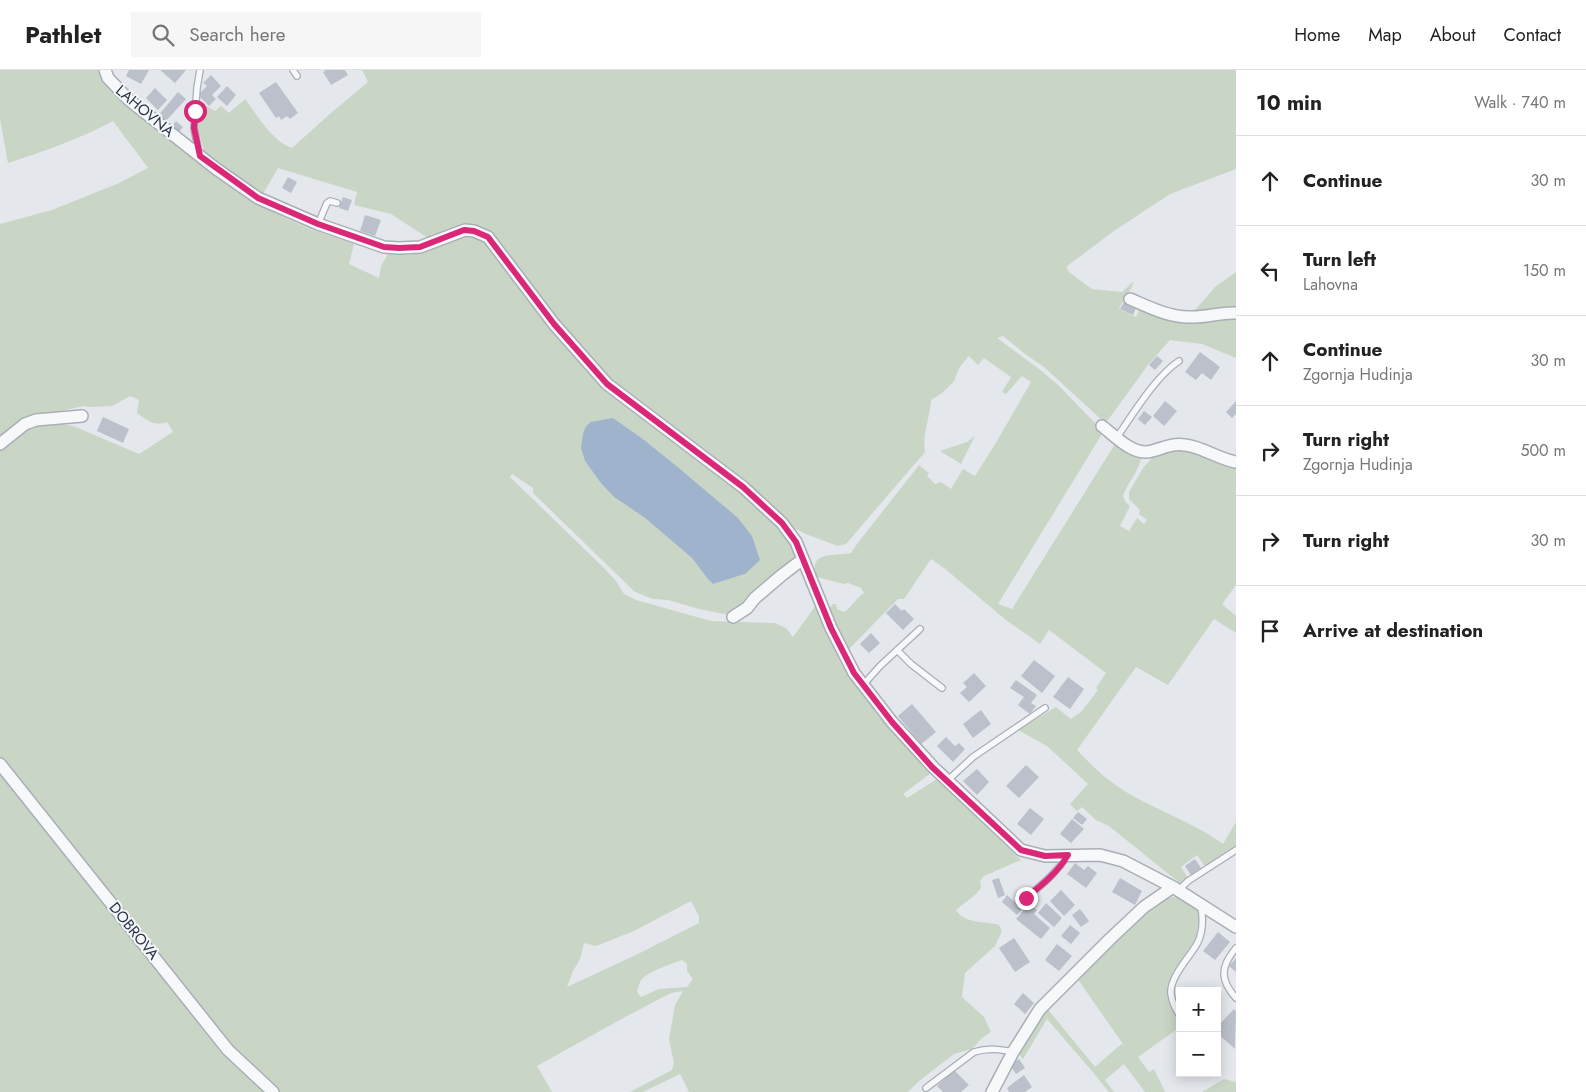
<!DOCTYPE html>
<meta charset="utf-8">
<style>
:root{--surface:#fff;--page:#f6f6f6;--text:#222;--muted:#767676;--line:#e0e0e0}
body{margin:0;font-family:Jost,sans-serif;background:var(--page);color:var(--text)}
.controls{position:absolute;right:15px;bottom:15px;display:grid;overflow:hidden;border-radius:0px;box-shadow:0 2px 12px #0003}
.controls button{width:45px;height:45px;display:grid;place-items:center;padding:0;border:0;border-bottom:1px solid var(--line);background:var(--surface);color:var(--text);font:25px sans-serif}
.stop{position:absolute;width:15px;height:15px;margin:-11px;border:4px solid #db2777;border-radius:50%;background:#fff}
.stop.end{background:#db2777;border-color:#fff;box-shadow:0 1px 5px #0008}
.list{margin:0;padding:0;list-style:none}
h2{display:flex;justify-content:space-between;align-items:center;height:65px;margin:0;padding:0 20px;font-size:21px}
h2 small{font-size:16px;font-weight:400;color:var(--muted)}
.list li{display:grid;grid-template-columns:32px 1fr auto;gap:15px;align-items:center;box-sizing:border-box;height:90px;padding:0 20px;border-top:1px solid var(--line)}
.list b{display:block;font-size:19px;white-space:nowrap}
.list p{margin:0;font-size:16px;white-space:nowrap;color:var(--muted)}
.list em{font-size:16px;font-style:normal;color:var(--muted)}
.icon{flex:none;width:28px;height:28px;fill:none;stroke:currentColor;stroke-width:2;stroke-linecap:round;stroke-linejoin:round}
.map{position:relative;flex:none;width:1236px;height:1022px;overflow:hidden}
header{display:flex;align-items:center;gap:30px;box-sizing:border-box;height:70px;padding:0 25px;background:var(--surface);border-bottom:1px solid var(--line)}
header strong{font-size:24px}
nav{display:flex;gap:28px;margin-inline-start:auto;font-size:18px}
.search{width:350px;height:45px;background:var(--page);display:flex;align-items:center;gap:12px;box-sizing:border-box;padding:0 18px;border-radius:0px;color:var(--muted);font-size:19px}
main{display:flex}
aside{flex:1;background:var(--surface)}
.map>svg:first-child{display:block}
.green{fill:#c9d6c5;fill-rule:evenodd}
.water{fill:#9fb4cc}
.building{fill:#bbc0ca}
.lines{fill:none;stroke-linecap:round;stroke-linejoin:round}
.service-casing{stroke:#a9aeb7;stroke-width:8}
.minor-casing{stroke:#a9aeb7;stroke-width:14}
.service{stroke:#f7f8fa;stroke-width:5.5}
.minor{stroke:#f7f8fa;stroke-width:11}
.route{stroke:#db2777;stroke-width:6}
.labels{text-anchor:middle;stroke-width:4;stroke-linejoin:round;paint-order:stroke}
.street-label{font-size:15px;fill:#2b3445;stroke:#f4f6f9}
</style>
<header>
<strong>Pathlet</strong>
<div class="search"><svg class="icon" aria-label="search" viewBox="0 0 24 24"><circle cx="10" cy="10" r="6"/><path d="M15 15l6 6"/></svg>Search here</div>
<nav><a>Home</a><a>Map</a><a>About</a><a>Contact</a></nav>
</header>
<main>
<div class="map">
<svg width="1236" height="1022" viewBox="0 0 1236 1022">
<rect width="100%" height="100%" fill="#e4e7ec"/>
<path class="green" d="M0,0H100L254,131L287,149L310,159L354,174L349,194L379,208L381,196L388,184L410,185L427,180L465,165L477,166L487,171L559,268L597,307L758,434C774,451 789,464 796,487L743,536L729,545L699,539L668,530L653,529L635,522L533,423V418L512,404L510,407L604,498L616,511L624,524L636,530L711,551L775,553L786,558L793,567L816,535L826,562L842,596L864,626L912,683L931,703L903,724L907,728L937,709L1021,790L984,806L980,811L981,818L976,824L956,840C964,854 985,851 999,855L1002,861L995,876L965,903L962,927L984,947L991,962L982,968L972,979L954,984L919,1011L908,1022H689L680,1004L643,1022H630L672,1000L674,993L669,969L675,935L683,921L671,923L625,947L537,996L552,1022H0V378L23,357L53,353L73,356L139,384L173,362L167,352C154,357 147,350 137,343L139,330L130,326L112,336L91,337L83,336L44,345L0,370V154L52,140L119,113L148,98L113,51C80,69 44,81 8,93L0,49ZM613,348L643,369L674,394L745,504L713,514L707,508L692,488L645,448L614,427L600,412L585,391L581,378ZM691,831L699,846V853L640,883L567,917L573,901L580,889L584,873L596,876L634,861ZM682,890L687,894V901L693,909L687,917L659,919L641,927L637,922C638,919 639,913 641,910C649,901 671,894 682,890Z
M362,0H1236V99L1170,124L1114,161L1066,197L1069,202L1092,219L1122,222L1134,211C1131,221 1124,229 1119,239L1136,247L1141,237L1190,246L1215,217L1236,202V288L1202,274L1170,270L1148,295L1108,350L1104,352L1044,297L1025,284L1003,266L997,268L1039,299L1057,314L1099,357L1141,389C1138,403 1127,413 1123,426L1125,431L1130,436L1120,456L1129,461L1137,448L1144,454L1147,450L1139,444L1140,440L1129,429V422L1143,398L1153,387L1165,380L1188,378L1236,396V515L1222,534L1236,546V563L1214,549L1168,615L1136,597L1077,680C1086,689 1095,699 1105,707C1140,736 1186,747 1223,774L1236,752V778L1206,798L1197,785L1181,797L1188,808L1181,814L1109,756L1096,750L1082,737L1077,741L1070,734L1088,714L1047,676L1018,660L1056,637L1071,649L1082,641L1098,620L1096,618L1106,603L1049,560L1040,574L1006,550L944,498L931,489L904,529H898L849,579L828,540L833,534H836L837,539L844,542C852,537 856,528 864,523L861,518L848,513L844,514L817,507C806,481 836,486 851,483L857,474L919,395L929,403L927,406L935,414L941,412L951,419L963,399L975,406L997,371L1031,312L1022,306L1006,324L1002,322L1011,307L984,288L978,295L969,286L968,287L959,298L954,311L942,323L931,330C930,348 922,364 925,382L846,474L838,476L808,465L794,458L770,433L613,311C569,271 534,221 500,172C494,167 489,165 483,162C459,150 452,159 431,170L391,144L354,135L357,122L278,98L263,124L238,109L205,84L197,57L199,32L215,41L221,36L229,43L245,29C258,46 272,71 292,78L331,43L368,12ZM1102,364L1115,374L1012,539L998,534Z
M975,366L961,394L940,381L967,372Z
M1178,826L1197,840L1200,846C1198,853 1198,862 1195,869C1187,887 1165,904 1167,925C1168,935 1175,945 1180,954V957L1138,987L1149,1002L1154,999L1165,1022H1145L1124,994L1105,1010L1114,1022H1109L1091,1000L1047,949L1023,989L1016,980L1046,937L1095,997L1119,976L1122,974L1125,977L1077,908C1090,896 1103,883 1115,870C1133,853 1152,829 1178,826Z
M1224,1009L1236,1012V1022H1202Z"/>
<path class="water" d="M613,348L643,369L674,394L738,448L752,466L760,490L745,504L713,514L707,508L692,488L645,448L614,427L600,412L585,391L581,378L583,364L586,356L591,352Z"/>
<path class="building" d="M129,0H149L141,14L126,6Z
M160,0H186L175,13Z
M326,0H345L348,5L331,15L323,2Z
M211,5L221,16L212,25L216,29L209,36L198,25L207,16L203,13Z
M276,12L298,43L290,49L287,46L281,50L279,46L276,48L259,23Z
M227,16L236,25L227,36L217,27Z
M155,18L167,30L158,40L146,28Z
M178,22L186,29L165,52L158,46Z
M176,51L183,57L179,62L172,56Z
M288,107L297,112L291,123L282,118Z
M343,127L352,130L348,141L339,138Z
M365,145L381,150L375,166L360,161Z
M1124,232L1136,238L1133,245L1120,239Z
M1200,282L1220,297L1211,310L1202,303L1196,310L1185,302Z
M1157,286L1163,291L1155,300L1149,295Z
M1165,331L1177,341L1164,356L1153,346Z
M1236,331V344L1232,348L1226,342Z
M1144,341L1152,347L1145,355L1138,349Z
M103,347L129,359L123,373L97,361Z
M895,534L902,541L904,539L914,549L903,560L886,543Z
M871,563L880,573L869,583L860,574Z
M1034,590L1055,606L1042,623L1021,606Z
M974,603L986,616L969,632L960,623L967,617L963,613Z
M1068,607L1084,619L1070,639L1053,627Z
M1016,610L1037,625L1031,633L1036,636L1030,644L1018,635L1024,627L1010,618Z
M912,634L936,662L921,674L898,646Z
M981,640L991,654L973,668L963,654Z
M946,667L955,676L959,673L965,679L953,692L937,676Z
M1026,695L1039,707L1019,728L1006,716Z
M977,699L989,712L977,725L963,711Z
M1030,738L1044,749L1031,765L1017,754Z
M1078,742L1087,749L1082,755L1073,748Z
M1072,749L1084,759L1071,773L1060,764Z
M1195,789L1201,798L1191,805L1185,796Z
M1075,793L1084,800L1088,796L1097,803L1086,818L1067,804Z
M999,808L1005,825L998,828L992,810Z
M1120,808L1142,821L1135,835L1112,822Z
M1061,820L1075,835L1064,846L1050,831Z
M1007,825L1022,839L1017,845L1002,832Z
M1046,833L1062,848L1054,857L1038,843Z
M1029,834L1037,840L1034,844L1050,858L1041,869L1016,849Z
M1080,839L1089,851L1081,857L1072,845Z
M1070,855L1080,863L1071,874L1061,866Z
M1218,862L1230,872L1215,890L1203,881Z
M1014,868L1030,892L1015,902L999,878Z
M1057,874L1072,886L1059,901L1045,890Z
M1236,888V902L1229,896Z
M1023,923L1034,933L1025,944L1014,934Z
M1234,939L1236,941L1235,979L1217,963V957Z
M1019,989L1025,998L1016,1004L1010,995Z
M954,1000L969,1015L961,1022H943L937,1016Z
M1024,1005L1032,1017L1025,1022H1009L1007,1018Z"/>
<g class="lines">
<defs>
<path id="service" d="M293,0L297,6
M199,84L194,58L197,18L200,0
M318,154L327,133L330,131L337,133
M1117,367C1133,344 1156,306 1179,291
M897,580L911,594L942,618
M863,615L880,596L920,559
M947,711L973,687L1045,638
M1179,820L1188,811L1236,780
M1026,828C1041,815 1056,804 1067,786
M1236,878C1220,897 1220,910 1236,928
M1180,946C1176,940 1172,932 1171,924C1169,907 1191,886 1198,872C1203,861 1203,848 1201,837
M926,1018L974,982C988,978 999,979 1013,982"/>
<path id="minor" d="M105,0L108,8L129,30L215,98L258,128L318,154L384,177L399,178L420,177L465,160L474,161L488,167L554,254L607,314L743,417L782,453L796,472L831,558L854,603L892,652L933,697L1021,780L1045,786L1100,785L1123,791L1173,817L1236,857
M1130,229C1149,237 1168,247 1189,247C1205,248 1220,242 1236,243
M1102,356C1115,366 1134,387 1152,381C1164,378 1172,373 1185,375C1203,377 1218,389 1236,392
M0,374L25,354L36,350L82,346
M733,547L747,538L755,528L782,505L803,489
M0,694L228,980L273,1022
M992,1022L1013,982L1040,939L1110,869L1144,837L1173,817"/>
</defs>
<use href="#service" class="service-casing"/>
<use href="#minor" class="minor-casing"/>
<use href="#service" class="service"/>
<use href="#minor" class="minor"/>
</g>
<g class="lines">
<path class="route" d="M195,41L194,58L200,86L258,128L318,154L384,177L399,178L420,177L464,160L474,161L488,167L554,254L607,314L743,417L782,453L796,472L831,558L854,603L892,652L932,697L1021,780L1045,786L1068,785C1057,803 1042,815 1026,828"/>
</g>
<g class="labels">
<g class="street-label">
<text transform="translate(145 41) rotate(40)" y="5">LAHOVNA</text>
<text transform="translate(134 861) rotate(51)" y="5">DOBROVA</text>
</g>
</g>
</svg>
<div class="controls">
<button>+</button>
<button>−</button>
</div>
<div class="stop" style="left:195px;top:41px"></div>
<div class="stop end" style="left:1026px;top:828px"></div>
</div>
<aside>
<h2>10 min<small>Walk · 740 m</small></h2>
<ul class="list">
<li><svg class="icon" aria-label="ahead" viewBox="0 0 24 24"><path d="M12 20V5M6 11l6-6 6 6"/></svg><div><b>Continue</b></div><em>30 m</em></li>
<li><svg class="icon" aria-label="left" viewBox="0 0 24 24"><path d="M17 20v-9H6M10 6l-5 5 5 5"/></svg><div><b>Turn left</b><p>Lahovna</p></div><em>150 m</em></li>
<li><svg class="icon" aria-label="ahead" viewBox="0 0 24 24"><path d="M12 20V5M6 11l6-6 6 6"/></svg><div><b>Continue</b><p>Zgornja Hudinja</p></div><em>30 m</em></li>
<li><svg class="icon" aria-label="right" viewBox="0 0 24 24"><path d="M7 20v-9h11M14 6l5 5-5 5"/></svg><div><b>Turn right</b><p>Zgornja Hudinja</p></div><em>500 m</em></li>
<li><svg class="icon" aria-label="right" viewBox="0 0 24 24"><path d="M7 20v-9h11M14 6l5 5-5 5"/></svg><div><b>Turn right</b></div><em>30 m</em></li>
<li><svg class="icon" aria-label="arrive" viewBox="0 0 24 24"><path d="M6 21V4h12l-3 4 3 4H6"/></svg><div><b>Arrive at destination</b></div></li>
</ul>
</aside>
</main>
